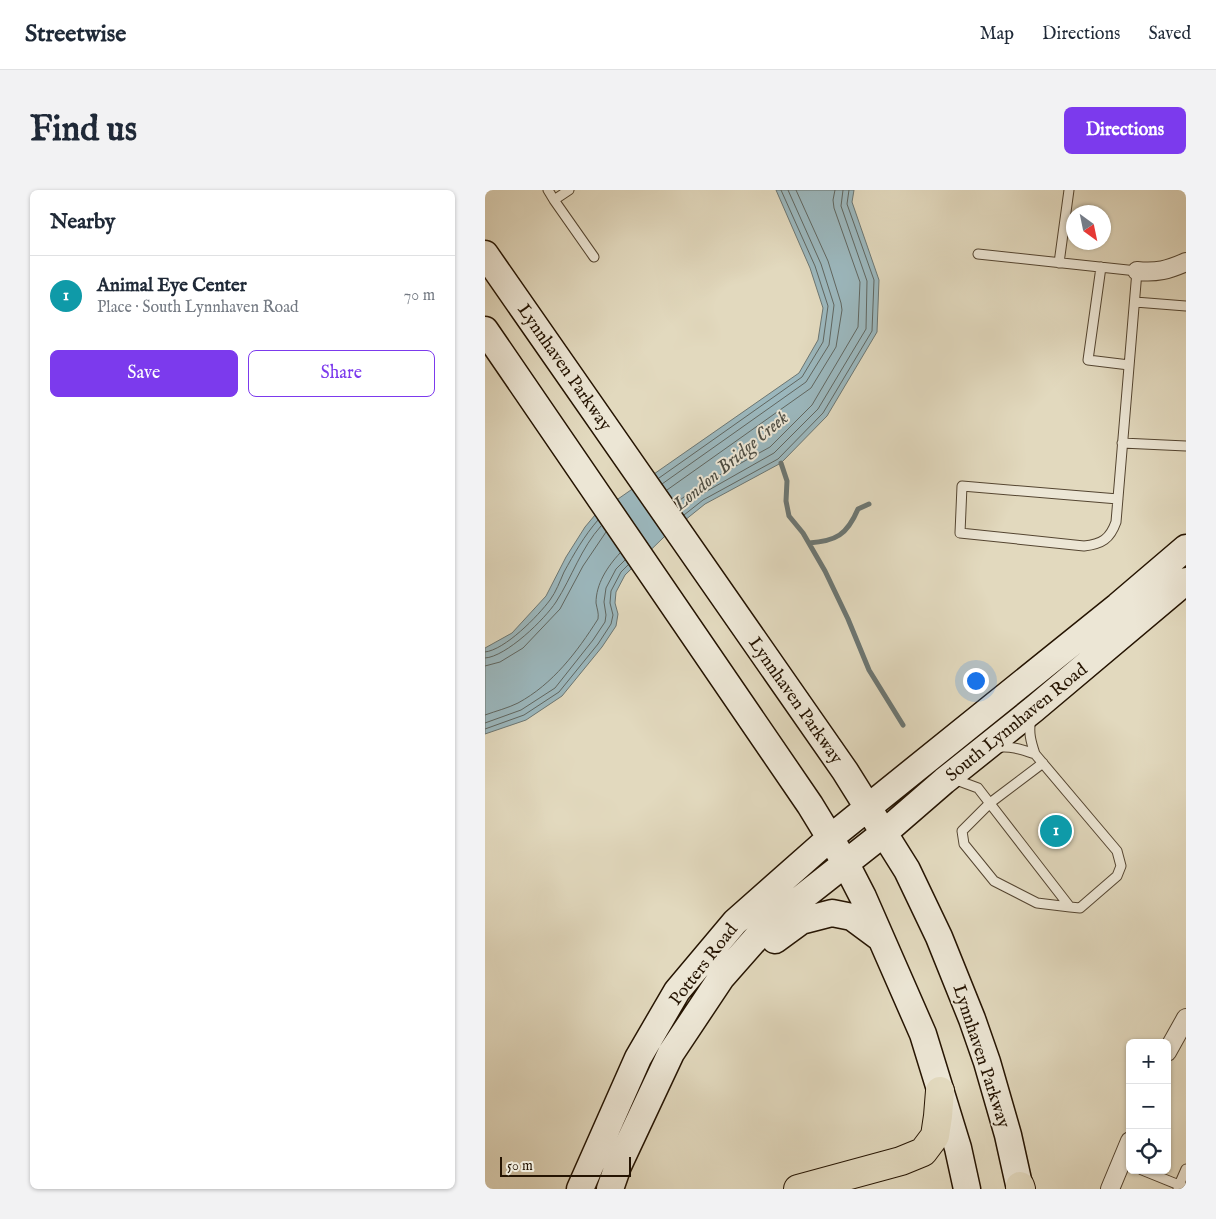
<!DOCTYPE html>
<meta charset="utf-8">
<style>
:root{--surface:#fff;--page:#f2f2f3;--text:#1f2937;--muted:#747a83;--line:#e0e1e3;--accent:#7c3aed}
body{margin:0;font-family:"IM FELL English",serif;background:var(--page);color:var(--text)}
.controls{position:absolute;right:15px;bottom:15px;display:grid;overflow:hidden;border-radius:8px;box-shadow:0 1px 4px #0004}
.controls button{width:45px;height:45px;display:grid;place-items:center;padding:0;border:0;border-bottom:1px solid var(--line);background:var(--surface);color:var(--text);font:25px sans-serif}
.compass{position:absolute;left:581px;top:15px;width:45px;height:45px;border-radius:50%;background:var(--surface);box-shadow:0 1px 4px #0004;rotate:147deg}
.scale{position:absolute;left:15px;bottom:12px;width:131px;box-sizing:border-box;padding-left:5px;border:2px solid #251402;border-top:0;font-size:14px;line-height:18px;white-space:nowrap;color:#251402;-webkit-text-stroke:4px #ece6d5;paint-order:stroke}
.you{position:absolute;left:490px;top:490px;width:18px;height:18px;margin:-12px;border:4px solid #fff;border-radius:50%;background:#1a73e8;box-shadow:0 0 0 8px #1a73e833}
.badge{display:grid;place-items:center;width:32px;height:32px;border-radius:50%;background:var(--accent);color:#fff;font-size:16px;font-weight:700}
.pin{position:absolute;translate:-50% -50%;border:2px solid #fff;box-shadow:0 1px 5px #0006}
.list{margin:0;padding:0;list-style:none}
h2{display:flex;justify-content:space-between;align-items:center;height:65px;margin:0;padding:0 20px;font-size:21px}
h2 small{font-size:16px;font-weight:400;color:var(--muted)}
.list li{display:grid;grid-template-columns:32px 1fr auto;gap:15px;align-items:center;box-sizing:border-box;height:80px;padding:0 20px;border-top:1px solid var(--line)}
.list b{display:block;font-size:19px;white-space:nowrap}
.list p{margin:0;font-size:16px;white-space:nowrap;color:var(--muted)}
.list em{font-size:16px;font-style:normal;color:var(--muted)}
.actions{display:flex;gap:10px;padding:15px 20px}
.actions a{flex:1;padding:11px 0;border:1px solid var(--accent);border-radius:8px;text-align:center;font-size:18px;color:var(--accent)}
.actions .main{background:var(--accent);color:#fff}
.icon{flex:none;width:28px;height:28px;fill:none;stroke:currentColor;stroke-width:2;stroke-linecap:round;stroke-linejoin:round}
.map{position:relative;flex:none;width:701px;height:999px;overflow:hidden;border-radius:8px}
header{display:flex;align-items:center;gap:30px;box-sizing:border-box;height:70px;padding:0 25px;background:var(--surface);border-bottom:1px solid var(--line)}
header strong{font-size:24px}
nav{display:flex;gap:28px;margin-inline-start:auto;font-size:18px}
.intro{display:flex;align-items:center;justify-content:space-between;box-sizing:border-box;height:120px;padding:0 30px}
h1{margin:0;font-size:35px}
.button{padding:12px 22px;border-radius:8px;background:var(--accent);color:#fff;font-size:18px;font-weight:700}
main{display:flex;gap:30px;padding:0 30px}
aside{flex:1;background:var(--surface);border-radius:8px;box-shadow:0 1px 4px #0004}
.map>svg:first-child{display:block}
.water{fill:#9bb7bd;stroke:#6c7672}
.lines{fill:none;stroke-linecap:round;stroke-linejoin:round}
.shore{stroke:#606660;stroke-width:1}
.stream{stroke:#6c7672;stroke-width:5}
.lane-casing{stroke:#544531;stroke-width:11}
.street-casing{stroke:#544531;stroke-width:20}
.secondary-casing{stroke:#251402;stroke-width:29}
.highway-casing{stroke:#251402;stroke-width:30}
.lane{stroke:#ece6d5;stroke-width:9}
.street{stroke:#ece6d5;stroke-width:18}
.secondary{stroke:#ece6d5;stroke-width:26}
.highway{stroke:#e2d9be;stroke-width:28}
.labels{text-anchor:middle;stroke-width:4;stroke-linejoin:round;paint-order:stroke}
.street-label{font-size:18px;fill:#251402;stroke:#ece6d5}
.water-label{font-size:19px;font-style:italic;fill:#4e4d43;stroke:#ece6d5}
</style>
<header>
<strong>Streetwise</strong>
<nav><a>Map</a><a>Directions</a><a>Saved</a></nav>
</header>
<div class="intro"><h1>Find us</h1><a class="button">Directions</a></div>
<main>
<aside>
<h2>Nearby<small></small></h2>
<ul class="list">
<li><span class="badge" style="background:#0f9aa8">1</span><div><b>Animal Eye Center</b><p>Place · South Lynnhaven Road</p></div><em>70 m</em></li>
</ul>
<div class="actions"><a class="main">Save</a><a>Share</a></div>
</aside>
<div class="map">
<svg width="701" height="999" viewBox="0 0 701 999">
<rect width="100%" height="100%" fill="#e2d9be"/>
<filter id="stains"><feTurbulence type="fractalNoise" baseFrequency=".004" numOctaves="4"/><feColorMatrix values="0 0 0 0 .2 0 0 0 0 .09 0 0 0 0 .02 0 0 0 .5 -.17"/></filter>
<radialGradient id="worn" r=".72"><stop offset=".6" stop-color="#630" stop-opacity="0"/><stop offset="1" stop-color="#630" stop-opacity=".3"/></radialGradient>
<path class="water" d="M291,0H369L367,12L394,90L392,142L342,226L296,273L220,314L179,347L140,385L131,402L130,413L133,424L131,436L117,457L77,506L41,530L0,544V458L27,443L61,406L81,367L100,337L110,325L314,183L333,150L338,118L325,78Z"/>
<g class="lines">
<path class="shore" d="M174,288L317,187L338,152L343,116L330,76L296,0
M177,294L321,192L344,155L349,115L336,74L303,0
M182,300L326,198L351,157L357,120L356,113L343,71L311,0
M191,313L211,298L285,257L327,215L373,137L375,92L349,18L348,10L350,0
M195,320L215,305L289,263L333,219L381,139L382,91L356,16L358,0
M199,325L218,310L293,269L338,223L387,141L389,90L362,14L364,0
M0,462C20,460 53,426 65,410C71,402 75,391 79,382C89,364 99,346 113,330
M0,468C21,467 60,429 71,412C87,387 96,358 116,336
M0,476L15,472L38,458L75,419L98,376L121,342
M0,525C11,521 23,518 33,513C68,494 92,462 113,429C114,423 112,419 111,413C111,394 122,377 135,363
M0,533L36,520L70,498L108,450L120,432L121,425L119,412L121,398L131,379L140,370
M0,539L39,525L74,502L113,454L126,434L128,425L125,413L126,401L136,382L143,375"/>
<path class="stream" d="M296,273L302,291L301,311L304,326L318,343L340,381L363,429L384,480L418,535
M324,353C351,351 362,345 373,319L384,314"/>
<defs>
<path id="lane" d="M63,0L69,10L84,0
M69,10L109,67
M493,64L652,81L631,332C625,349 617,354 599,356L475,343L477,296L633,309
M574,73L584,0
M616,77L603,170L644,175
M650,112L701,116
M637,253L701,256
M511,558C524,555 538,560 550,564
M558,573L505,613L477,641L479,654L509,691L552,713L585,717
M469,591H474L493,598L585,717L595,718L632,686L636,676L632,661L550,564C546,552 543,542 546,529
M701,979L694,995L701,998
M657,980L694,995L693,999"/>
<path id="street" d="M652,81C672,83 683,80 701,72
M682,862L701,828
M625,999L645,951"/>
<path id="secondary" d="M0,64L360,581L422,680L454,747L487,829L502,872L523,945L535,999
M0,140L325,615L361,674L378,707L438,844L473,958L482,999
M290,750L316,731L347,723L367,727L394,747
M95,999L153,868L192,801L250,732L345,648L633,416L701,358
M125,999L133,976L186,863L236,788L273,746L314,710L399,643L459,591L549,519L701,391"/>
<path id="highway" d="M535,996L536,999
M313,999L416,971L438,962L450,946L453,926L455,901"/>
</defs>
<use href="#lane" class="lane-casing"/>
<use href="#street" class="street-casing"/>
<use href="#secondary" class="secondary-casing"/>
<use href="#highway" class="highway-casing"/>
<use href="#lane" class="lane"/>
<use href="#street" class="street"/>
<use href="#secondary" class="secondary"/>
<use href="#highway" class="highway"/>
</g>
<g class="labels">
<g class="street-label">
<text transform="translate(80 177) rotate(55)" y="6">Lynnhaven Parkway</text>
<text transform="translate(311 510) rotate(55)" y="6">Lynnhaven Parkway</text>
<text transform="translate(531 532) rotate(-39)" y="6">South Lynnhaven Road</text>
<text transform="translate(218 774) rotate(-52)" y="6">Potters Road</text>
<text transform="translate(497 866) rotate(72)" y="6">Lynnhaven Parkway</text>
</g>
<g class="water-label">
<text transform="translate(245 270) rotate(-40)" y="7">London Bridge Creek</text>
</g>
</g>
<rect width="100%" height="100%" filter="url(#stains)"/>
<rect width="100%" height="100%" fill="url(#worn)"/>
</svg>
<div class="controls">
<button>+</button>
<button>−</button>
<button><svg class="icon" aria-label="locate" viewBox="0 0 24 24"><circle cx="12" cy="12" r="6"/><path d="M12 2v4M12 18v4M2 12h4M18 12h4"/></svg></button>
</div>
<svg class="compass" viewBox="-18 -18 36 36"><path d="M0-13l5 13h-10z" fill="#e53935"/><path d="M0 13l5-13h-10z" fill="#747a83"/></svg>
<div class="scale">50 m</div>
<div class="you"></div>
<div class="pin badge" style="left:571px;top:641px;background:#0f9aa8">1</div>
</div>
</main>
